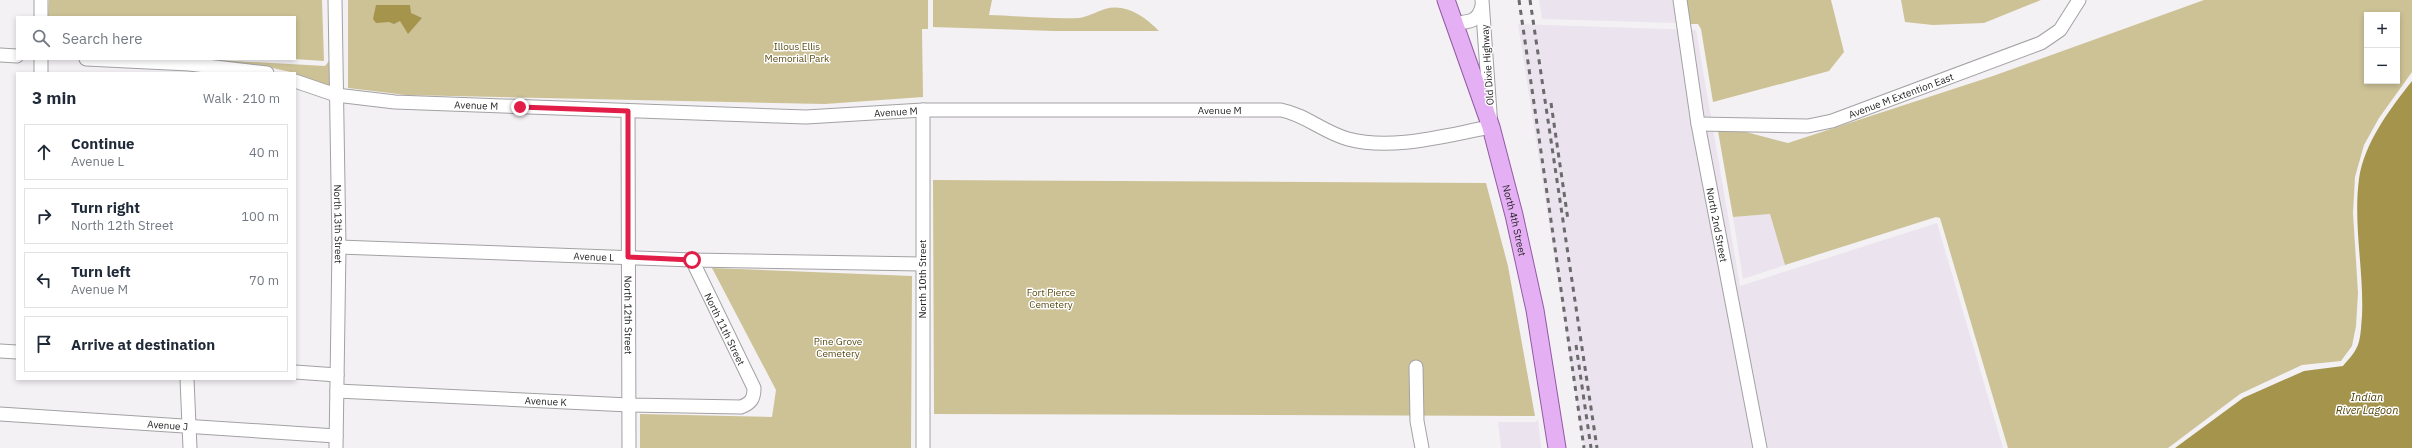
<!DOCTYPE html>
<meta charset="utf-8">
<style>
:root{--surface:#fff;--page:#f6f6f7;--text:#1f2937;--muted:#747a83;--line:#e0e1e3}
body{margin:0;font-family:"IBM Plex Sans",sans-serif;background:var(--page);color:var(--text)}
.controls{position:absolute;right:12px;top:12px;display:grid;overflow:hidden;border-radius:0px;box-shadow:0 2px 6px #0003}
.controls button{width:36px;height:36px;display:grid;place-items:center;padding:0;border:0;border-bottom:1px solid var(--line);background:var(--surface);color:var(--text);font:20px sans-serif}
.stop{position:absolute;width:12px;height:12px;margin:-9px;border:3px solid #e11d48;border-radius:50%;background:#fff}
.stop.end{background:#e11d48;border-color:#fff;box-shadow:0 1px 4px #0008}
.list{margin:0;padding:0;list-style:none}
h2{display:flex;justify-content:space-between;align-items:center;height:52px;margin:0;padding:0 16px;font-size:17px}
h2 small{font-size:13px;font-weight:400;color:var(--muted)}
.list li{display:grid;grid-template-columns:26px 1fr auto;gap:12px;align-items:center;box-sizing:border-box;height:56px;margin:0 8px 8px;padding:0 8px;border:1px solid var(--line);border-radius:0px}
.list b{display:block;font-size:15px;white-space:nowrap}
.list p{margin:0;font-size:13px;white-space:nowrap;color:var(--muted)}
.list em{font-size:13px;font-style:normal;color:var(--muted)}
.icon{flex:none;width:22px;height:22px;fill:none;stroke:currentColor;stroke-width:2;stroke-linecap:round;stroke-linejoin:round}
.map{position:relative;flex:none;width:2412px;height:448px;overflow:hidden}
.search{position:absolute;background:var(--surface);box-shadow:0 2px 6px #0003;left:16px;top:16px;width:280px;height:44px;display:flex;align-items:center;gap:10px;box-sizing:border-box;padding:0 14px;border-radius:0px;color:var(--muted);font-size:15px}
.panel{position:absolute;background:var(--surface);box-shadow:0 2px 6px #0003;left:16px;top:72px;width:280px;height:308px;border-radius:0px}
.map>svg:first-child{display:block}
.built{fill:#ebe3ed}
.green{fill:#cdc296;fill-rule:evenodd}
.water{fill:#a5944b}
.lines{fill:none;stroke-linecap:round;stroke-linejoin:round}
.minor-casing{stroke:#a3a1a4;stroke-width:15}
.major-casing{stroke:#935aa4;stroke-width:19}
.minor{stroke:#fff;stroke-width:13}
.major{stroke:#e4aff3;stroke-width:17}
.rail{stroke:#6b6a6c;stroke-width:3;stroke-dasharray:5 5;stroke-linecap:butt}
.route{stroke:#e11d48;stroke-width:5}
.labels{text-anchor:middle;stroke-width:3;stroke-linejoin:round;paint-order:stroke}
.park-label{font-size:10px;fill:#594c13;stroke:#fff}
.street-label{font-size:10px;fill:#1f1f20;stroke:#fff}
.water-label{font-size:11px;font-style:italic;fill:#4f4205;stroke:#fff}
</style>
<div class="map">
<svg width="2412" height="448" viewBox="0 0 2412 448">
<rect width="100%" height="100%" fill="#f3f1f4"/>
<path class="built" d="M1539,0H1675L1678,23L1542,19Z
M1518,24L1696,30L1740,286L1937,223L2003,448H1584Z
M1770,214L1785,265L1743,279L1733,217Z
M1538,420L1541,448H1501L1498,422H1535Z"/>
<path class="green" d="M49,0H322L324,61L294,59L295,17H48Z
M328,0H330V87L295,75V73L259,65L198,59L325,66L329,61Z
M348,0H928V29H922L923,97L825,104L406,95L348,88Z
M933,0H992L989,15C1019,16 1049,19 1079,18C1087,17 1096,12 1105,9C1126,3 1145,17 1159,31H1054L933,27Z
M1685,0H1831L1844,52L1829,71L1713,102L1701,29L1698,24H1688Z
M1901,0H2041L1984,23L1933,25L1905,22Z
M2204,0H2412V72L2379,118L2364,145L2355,177L2353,213L2358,293L2356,326L2352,346L2341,361L2302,365L2240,394L2168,448H2008L1940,218L1936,217L1785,265L1770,214L1733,217L1718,131L1746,132L1788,143L1993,76ZM2367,15H2397V81H2367Z
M933,180L1486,183L1508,266L1535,416L934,414Z
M712,268L912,276L911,448H640V414L772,417L776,390Z"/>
<path class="water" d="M376,5H410L411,13L422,18L408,34L400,21L394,24L389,22L376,23L373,19Z
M2412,81V448H2175L2243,398L2304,371L2343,366C2347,361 2353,355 2356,349C2361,341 2361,326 2362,316C2364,271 2353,224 2359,179C2364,143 2390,109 2412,81Z"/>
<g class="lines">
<defs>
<g id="minor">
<path id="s1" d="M335,0L339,247L336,448"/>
<path id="s2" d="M1680,0L1698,124L1760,448"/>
<path d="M41,17V0"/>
<path d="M1455,23C1469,22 1478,22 1482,6"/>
<path d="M0,55L17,56"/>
<path d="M41,59V73"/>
<path d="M86,59L189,64L267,73"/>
<path id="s3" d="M295,81L336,95L395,102L806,117L923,110H1281C1306,115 1323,132 1348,139C1393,151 1446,135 1491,127L1482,0"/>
<path id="s4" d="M628,111L629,448"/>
<path id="s5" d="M1698,124L1808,126L1832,121L2041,43L2060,30L2079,0"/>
<path id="s6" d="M339,247L692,260L921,264"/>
<path d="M0,351L17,352"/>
<path d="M1416,367L1417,421L1422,448"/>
<path d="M295,372L337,375"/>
<path d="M187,379L190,448"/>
<path id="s7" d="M337,391L629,405L741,407C751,403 754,399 754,388L692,260"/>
<path id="s8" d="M0,414L336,436"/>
<path d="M923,448V110"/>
</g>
<g id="major">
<path id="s9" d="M1446,0L1491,127L1514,215L1535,310L1557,448"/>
</g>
</defs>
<use href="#minor" class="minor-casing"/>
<use href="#major" class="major-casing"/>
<use href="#minor" class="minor"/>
<use href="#major" class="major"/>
<path class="rail" d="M1519,0L1584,448
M1530,0L1597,448
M1551,103L1568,220
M1576,345L1591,448"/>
</g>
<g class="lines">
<path class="route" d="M520,107L628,111V257L692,260"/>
</g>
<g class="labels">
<g class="park-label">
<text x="797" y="50">Illous Ellis<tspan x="797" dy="12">Memorial Park</tspan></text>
<text x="1051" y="296">Fort Pierce<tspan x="1051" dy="12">Cemetery</tspan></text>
<text x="838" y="345">Pine Grove<tspan x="838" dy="12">Cemetery</tspan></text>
</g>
<g class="street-label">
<text transform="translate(1487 65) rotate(-94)" y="4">Old Dixie Highway</text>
<text dy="4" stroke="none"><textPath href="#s5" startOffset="208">Avenue M Extention East</textPath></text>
<text dy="4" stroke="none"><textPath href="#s3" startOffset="184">Avenue M</textPath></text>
<text dy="4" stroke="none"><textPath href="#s3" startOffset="928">Avenue M</textPath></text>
<text dy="4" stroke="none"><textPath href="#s3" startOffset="604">Avenue M</textPath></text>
<text dy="4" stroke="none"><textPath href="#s9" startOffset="231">North 4th Street</textPath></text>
<text dy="4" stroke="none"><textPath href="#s1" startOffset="224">North 13th Street</textPath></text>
<text dy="4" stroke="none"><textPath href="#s2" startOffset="228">North 2nd Street</textPath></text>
<text dy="4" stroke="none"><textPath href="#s6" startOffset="255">Avenue L</textPath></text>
<text transform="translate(922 279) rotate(-90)" y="4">North 10th Street</text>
<text dy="4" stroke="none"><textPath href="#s4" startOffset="204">North 12th Street</textPath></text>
<text transform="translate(725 329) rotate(64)" y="4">North 11th Street</text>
<text dy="4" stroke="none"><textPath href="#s7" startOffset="209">Avenue K</textPath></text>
<text dy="4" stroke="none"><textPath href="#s8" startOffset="168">Avenue J</textPath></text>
</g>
<g class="water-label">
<text x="2367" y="401">Indian<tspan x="2367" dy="13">River Lagoon</tspan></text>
</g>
</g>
</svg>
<div class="controls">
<button>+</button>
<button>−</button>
</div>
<div class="stop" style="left:692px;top:260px"></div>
<div class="stop end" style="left:520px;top:107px"></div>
<div class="search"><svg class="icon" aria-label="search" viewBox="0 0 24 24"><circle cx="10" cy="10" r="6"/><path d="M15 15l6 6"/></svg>Search here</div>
<section class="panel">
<h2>3 min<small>Walk · 210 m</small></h2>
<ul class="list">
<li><svg class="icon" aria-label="ahead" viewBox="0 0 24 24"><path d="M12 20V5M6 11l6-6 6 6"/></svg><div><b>Continue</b><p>Avenue L</p></div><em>40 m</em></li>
<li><svg class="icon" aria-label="right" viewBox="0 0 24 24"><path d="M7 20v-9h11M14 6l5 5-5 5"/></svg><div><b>Turn right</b><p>North 12th Street</p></div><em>100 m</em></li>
<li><svg class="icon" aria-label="left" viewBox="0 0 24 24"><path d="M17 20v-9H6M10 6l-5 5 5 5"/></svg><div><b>Turn left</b><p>Avenue M</p></div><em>70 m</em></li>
<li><svg class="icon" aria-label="arrive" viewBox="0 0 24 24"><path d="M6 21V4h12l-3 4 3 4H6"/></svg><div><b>Arrive at destination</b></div></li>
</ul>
</section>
</div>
